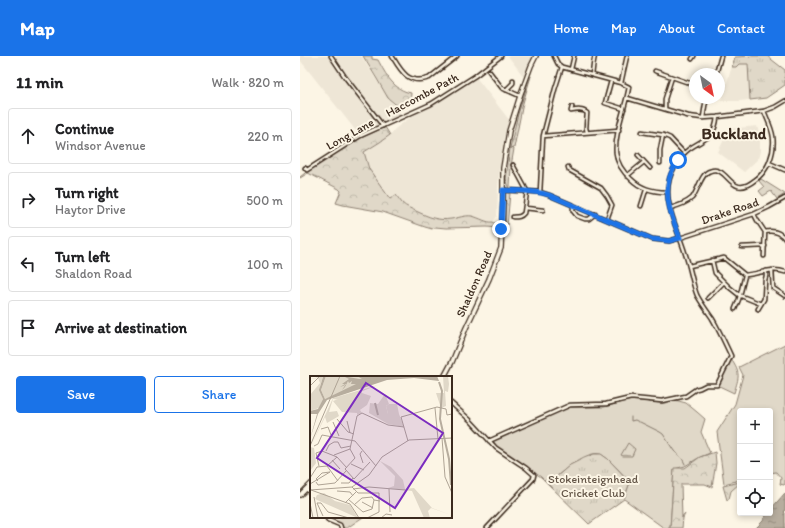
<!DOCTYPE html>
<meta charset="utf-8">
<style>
:root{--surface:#fff;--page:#f6f6f6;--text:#202124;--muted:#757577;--line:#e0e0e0;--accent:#1a73e8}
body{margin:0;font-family:Itim,sans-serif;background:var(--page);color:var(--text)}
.controls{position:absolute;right:12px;bottom:12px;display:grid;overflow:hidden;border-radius:4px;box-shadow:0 2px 6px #0003}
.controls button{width:36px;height:36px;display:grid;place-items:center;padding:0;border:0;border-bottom:1px solid var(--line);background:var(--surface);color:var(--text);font:20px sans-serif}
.compass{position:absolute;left:389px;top:12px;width:36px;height:36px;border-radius:50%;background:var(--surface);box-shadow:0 2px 6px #0003;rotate:147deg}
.stop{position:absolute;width:12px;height:12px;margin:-9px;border:3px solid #1a73e8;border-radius:50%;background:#fff}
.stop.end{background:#1a73e8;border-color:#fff;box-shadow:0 1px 4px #0008}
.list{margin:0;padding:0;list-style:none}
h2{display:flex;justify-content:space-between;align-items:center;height:52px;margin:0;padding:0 16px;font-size:17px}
h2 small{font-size:13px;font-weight:400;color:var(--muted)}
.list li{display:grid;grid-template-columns:26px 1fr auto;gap:12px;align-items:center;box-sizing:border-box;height:56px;margin:0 8px 8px;padding:0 8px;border:1px solid var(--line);border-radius:4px}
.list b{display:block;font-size:15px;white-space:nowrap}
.list p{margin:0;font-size:13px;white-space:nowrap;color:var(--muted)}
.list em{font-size:13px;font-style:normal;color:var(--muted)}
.actions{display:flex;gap:8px;padding:12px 16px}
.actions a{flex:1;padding:9px 0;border:1px solid var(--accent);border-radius:4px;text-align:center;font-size:14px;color:var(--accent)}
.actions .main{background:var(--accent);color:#fff}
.icon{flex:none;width:22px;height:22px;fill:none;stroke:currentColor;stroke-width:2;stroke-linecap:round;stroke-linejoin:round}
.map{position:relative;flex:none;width:485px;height:472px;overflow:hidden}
header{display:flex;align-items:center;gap:24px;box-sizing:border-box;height:56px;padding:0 20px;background:var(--accent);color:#fff}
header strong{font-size:19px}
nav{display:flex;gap:22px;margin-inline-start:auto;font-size:14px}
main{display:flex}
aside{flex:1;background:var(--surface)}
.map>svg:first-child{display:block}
.built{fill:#eee6d6}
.grass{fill:#e0d8c8;stroke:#8e8173}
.forest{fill:url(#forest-crowns);stroke:#8e8173}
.park{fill:url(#park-tufts);stroke:#8e8173}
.water{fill:url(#water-ripples);stroke:#85796b}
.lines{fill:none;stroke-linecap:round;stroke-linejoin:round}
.stream{stroke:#85796b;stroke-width:1}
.street-casing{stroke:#3b2a1e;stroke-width:5.5}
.secondary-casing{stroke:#3b2a1e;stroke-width:6}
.street{stroke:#fcf5e5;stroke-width:2.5}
.secondary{stroke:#fcf5e5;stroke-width:3.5}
.route{stroke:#1a73e8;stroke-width:5}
.labels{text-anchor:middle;stroke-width:4;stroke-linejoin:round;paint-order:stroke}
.street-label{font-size:12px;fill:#3b2a1e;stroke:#fcf5e5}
.park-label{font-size:12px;fill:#645648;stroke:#fcf5e5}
.district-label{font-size:16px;font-weight:bold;fill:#3b2a1e;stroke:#fcf5e5}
.inset-river{fill:none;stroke:#b7ad9e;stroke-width:2}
.inset-road{fill:none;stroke:#afa495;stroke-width:1}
.view{fill:#7b2cbf;fill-opacity:0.15;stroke:#7b2cbf;stroke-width:2}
.inset-edge{fill:none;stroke:#3b2a1e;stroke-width:2}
</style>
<header>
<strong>Map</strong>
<nav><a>Home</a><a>Map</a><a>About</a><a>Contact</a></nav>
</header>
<main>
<aside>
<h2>11 min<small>Walk · 820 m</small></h2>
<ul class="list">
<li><svg class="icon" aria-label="ahead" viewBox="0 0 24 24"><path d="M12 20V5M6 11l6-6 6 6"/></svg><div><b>Continue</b><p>Windsor Avenue</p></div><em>220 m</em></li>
<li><svg class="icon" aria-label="right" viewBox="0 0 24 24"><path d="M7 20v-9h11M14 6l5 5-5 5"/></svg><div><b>Turn right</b><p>Haytor Drive</p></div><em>500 m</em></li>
<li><svg class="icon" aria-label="left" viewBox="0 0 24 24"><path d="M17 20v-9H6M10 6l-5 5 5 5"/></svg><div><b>Turn left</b><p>Shaldon Road</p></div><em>100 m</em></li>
<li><svg class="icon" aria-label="arrive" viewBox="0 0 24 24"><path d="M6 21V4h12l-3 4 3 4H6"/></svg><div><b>Arrive at destination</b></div></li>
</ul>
<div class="actions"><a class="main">Save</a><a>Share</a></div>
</aside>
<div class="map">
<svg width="485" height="472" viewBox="0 0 485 472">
<defs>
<pattern id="forest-crowns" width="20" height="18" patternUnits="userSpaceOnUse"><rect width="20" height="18" fill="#e0d8c8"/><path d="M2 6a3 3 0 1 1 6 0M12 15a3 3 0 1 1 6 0" fill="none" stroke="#c1baab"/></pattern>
<pattern id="park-tufts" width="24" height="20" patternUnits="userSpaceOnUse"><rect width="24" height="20" fill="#e0d8c8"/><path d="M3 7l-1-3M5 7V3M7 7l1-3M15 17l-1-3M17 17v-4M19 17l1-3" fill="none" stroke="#c1baab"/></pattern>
<pattern id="water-ripples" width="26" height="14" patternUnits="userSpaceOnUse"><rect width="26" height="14" fill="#b7ad9e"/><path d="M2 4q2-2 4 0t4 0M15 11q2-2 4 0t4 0" fill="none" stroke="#968d80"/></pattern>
</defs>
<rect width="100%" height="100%" fill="#fcf5e5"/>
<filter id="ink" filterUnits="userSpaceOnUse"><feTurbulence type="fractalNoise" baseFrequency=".025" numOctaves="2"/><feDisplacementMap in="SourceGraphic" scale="8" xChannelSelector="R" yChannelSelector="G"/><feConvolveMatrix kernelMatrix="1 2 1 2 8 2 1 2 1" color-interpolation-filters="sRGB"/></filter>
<g filter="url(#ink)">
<path class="built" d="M0,0H61L87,40L103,60L60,80L0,4Z
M208,0H233L224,21Z
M451,0H467L485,14V29L466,42L439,45H419L422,42L435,1Z
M175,20L210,65L206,75L201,102L198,131L197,160L193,166H189L171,160L142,164L126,160L107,151L101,146L96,139L90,143L69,113L64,96L80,86L90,79L95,73L108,63Z
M457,70L460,81V95L458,103L444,116L418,96L429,73Z"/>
<path class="grass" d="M461,123L485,138L477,143L471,135L463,140L459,135L464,131L459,125Z
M485,288V428L484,429L480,428L481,422L476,416L470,417V355H440V424L424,428L417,376L435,348L443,319L439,311Z
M431,303C441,318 439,320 434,337L417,329Z
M331,344L361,347L375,344L386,347L397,356L405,363L401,376L410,397L400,401L385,410L374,413L370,472H364L324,443L330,426C324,420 307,400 300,398C285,394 258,419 248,428L241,421L198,392L193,385L270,351H304Z
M28,461H63L47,472H42C39,466 32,466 28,461Z"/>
<path class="forest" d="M63,0H72V3L78,4C86,19 94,34 111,37C110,47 111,51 101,53L88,42L77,23Z
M231,20L223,47L214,92H210L218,58L227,30Z
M85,71L90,79L80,86L64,96L69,113L90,143L96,139C98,142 100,144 102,147C106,151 112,153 118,156C129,161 138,165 151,163C158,162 165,159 172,160C180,162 187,167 193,166L198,169V172L187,171L146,172L135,171L132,173L125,171L83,156L43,149L36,147L41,135L39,133L8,117L0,122V121L10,113L61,82Z
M210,92L214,93L211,110L210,131H209L206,123Z
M205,137H210L207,171H205Z
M328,387L335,393L332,400H323L321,399Z
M415,396L416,407L412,431L405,428H381L382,462L383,459L385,458L383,462L382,472H370L374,412H385L400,401Z
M440,426V427L431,435L429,443L427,444L423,430Z"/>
<path class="park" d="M451,0H467L485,14V29L466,42L450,44L448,8H439L436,11H432L435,1Z
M294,398H301L308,403L330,426L324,443L289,468L248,428L270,409L284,402Z"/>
<path class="water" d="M485,437V455L484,456L485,457V472H456L463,465L467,457H470V454Z"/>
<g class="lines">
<path class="stream" d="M331,361V365L335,364L339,366
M340,366L360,376L363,378L374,395L382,402L385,408"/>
<defs>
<path id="street" d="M31,0L45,21L83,70
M92,0C101,15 108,29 129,22L157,0
M254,0L258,8L262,11
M392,3L394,0
M262,11L321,27L329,31C326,50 314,78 316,97C317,107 323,116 331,123C341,133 353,136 367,136
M271,13L274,0
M189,15L202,32L220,40
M355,15L395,29
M416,18L421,0
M292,19C293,13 293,6 295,0
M311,25L305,47L324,53
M321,27L327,0
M206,34L213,27V24
M327,42L388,60L403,62L417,61L464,55L475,51L485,45
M272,51L271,55C277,54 283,53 287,57L286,72L287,76
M365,53V43L372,21
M403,62L405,49L408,42
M342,76L363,79L370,82L384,97
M243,80L319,74
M338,99L350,112
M360,107V94L363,79
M469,107L485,114
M268,111L269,114L301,132L307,140L312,149L307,163
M5,112L7,114L60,80L131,48L175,20L201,0
M327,120L344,106
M203,134L240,136L249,139L352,183L369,185L380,182L454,158L469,151L485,142
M240,136L243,80L255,33L262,11
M273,149V155L277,160L285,163H289L295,158
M341,150L346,134
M225,152L243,154
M370,152C378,150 385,148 392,142C398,135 401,117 410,115C423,110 428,127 438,130C444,132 450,128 455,124C468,115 475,97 473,81C472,72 467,63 464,55
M454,158L457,164L465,176C474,174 480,176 485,183
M213,161C218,161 221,161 224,157L227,135L213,109
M442,191L465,190
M464,200L465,176
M412,204L415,217L429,231L439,239L461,248
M389,210L424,202L445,219C459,218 472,211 485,216
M472,214L473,232L485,240
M408,242L424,226
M435,253L439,243L445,219
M458,253L464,243L465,224L466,220V215
M151,347L170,364L196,392L226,412L234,419L233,423L187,472
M189,385L270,349L306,348L331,342L362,345L386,340L396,333L400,332L406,329H417L431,300C425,287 419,274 412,262C407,255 402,248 398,241C396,238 395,233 394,230C391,219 389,208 385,197C377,170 358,140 374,112C378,105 382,98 389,93C404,82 415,83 417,61
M6,433L11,437
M10,436L11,431
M26,461L28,464L40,469L41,472"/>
<path id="secondary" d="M144,321L152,306L166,272L189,223L201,192L203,146V112L209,75L220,40L231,10L236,0
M0,439L11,428"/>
</defs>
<use href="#street" class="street-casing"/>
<use href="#secondary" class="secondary-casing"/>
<use href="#street" class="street"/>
<use href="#secondary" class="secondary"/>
</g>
</g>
<g class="lines" filter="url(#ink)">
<path class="route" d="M201,173L203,134C218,135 234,134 249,139L352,183L369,185L380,182C373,164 364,144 369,124C370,117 375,110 378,104"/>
</g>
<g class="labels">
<g class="street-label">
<text transform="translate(122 39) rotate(-28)" y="4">Haccombe Path</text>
<text transform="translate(50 78) rotate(-29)" y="4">Long Lane</text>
<text transform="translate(430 155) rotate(-19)" y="4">Drake Road</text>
<text transform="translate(174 228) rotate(-66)" y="4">Shaldon Road</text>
</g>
<g class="park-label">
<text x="293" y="427">Stokeinteignhead<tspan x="293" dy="14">Cricket Club</tspan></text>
</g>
<g class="district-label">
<text x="434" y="83">Buckland</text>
</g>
</g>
<g transform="translate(10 320)">
<rect width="142" height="142" fill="#fcf5e5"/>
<path d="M52,14V17L61,20L57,29L47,36L50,34L52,37L47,39V37L32,36L23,25ZM75,18L79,28L76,30L78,38H89L94,51L78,48L59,37L60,27L68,28Z" fill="#e0d8c8"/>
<path d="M133,0H138L139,8L138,16L135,15L136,30L131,32L126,17H134ZM68,9L30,24L23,23L19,36L27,35L29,40L17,47L15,41L0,72L23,22ZM70,85L81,91L93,104L95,113L104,112L122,132L141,139V140L140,142L141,139L121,132L118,135L120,142H114L102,115L78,112L84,110L85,100ZM14,117L25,125L40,129L48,142L5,123L7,119Z" fill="#e0d8c8"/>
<path d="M16,0L21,1L79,0L15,23L11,14ZM13,1L10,10L13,23L9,32L0,35V19L10,7L8,2Z" fill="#e0d8c8"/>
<path d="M79,28H87L89,38H78L76,30ZM0,71L4,72L6,87L0,95Z" fill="#e0d8c8"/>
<path d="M16,0L11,14L15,23L46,8H41L42,5L39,7L38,5L35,11L32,14L36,8H35V9L33,10L30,11L35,8H32L39,3L33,0L49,3H52L47,0H127L129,5L104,2L77,4L17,24L8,38L0,63L7,38H0V35L8,33L13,23L9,14L13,1L0,3Z" fill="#b7ad9e"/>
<path class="inset-river" d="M129,6L132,15L130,43L139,83L141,109M65,27L68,39"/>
<path class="inset-road" d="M0,10L10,0M125,32L128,63M27,43L38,56L44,58M37,45L40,57M23,46L29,60M11,53L18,51L21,59M132,62L135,101L142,117M98,65L91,41L127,31L136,33L137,39L142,38M0,70L30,0M4,70L8,68L12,59L45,65L66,90M40,73L45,82L35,93L44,103M16,75L19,69L24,66H28L31,72L41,70M52,75L50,78L53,87M24,79L40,73L47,40L52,37L78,49L94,51M22,84L30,93M41,88L54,94M9,90L6,77L12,75L27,81L37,92M17,90L28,105M0,102L7,91L17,90L27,81M44,103L60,86M8,105L6,103L12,97L20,96M6,106L8,109L25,107L36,95M31,107H39L43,102M0,108L20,96M42,111L48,117H69V136L57,142M43,113L59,111L95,114M79,113L80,136M0,114L42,111L59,99L72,81L99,64L142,62M1,114L40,128L49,142M27,115L40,116L43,120M4,121L8,142M38,123L53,136L62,133L64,124M52,126L63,132M0,127L3,142M7,127H11L18,136M7,127L13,140M35,127L46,116M44,129L52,122L62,121L64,124L70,125M18,136L39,142M71,142L76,138L82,139"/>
<path class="view" d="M56,7L133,57L85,132L7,82Z"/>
<rect width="142" height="142" class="inset-edge"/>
</g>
</svg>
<div class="controls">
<button>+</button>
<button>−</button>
<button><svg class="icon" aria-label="locate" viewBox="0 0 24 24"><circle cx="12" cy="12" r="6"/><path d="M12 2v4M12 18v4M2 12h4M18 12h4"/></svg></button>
</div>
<svg class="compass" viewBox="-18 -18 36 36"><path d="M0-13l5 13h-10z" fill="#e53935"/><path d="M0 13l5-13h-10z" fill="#757577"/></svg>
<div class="stop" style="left:378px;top:104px"></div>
<div class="stop end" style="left:201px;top:173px"></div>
</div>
</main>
